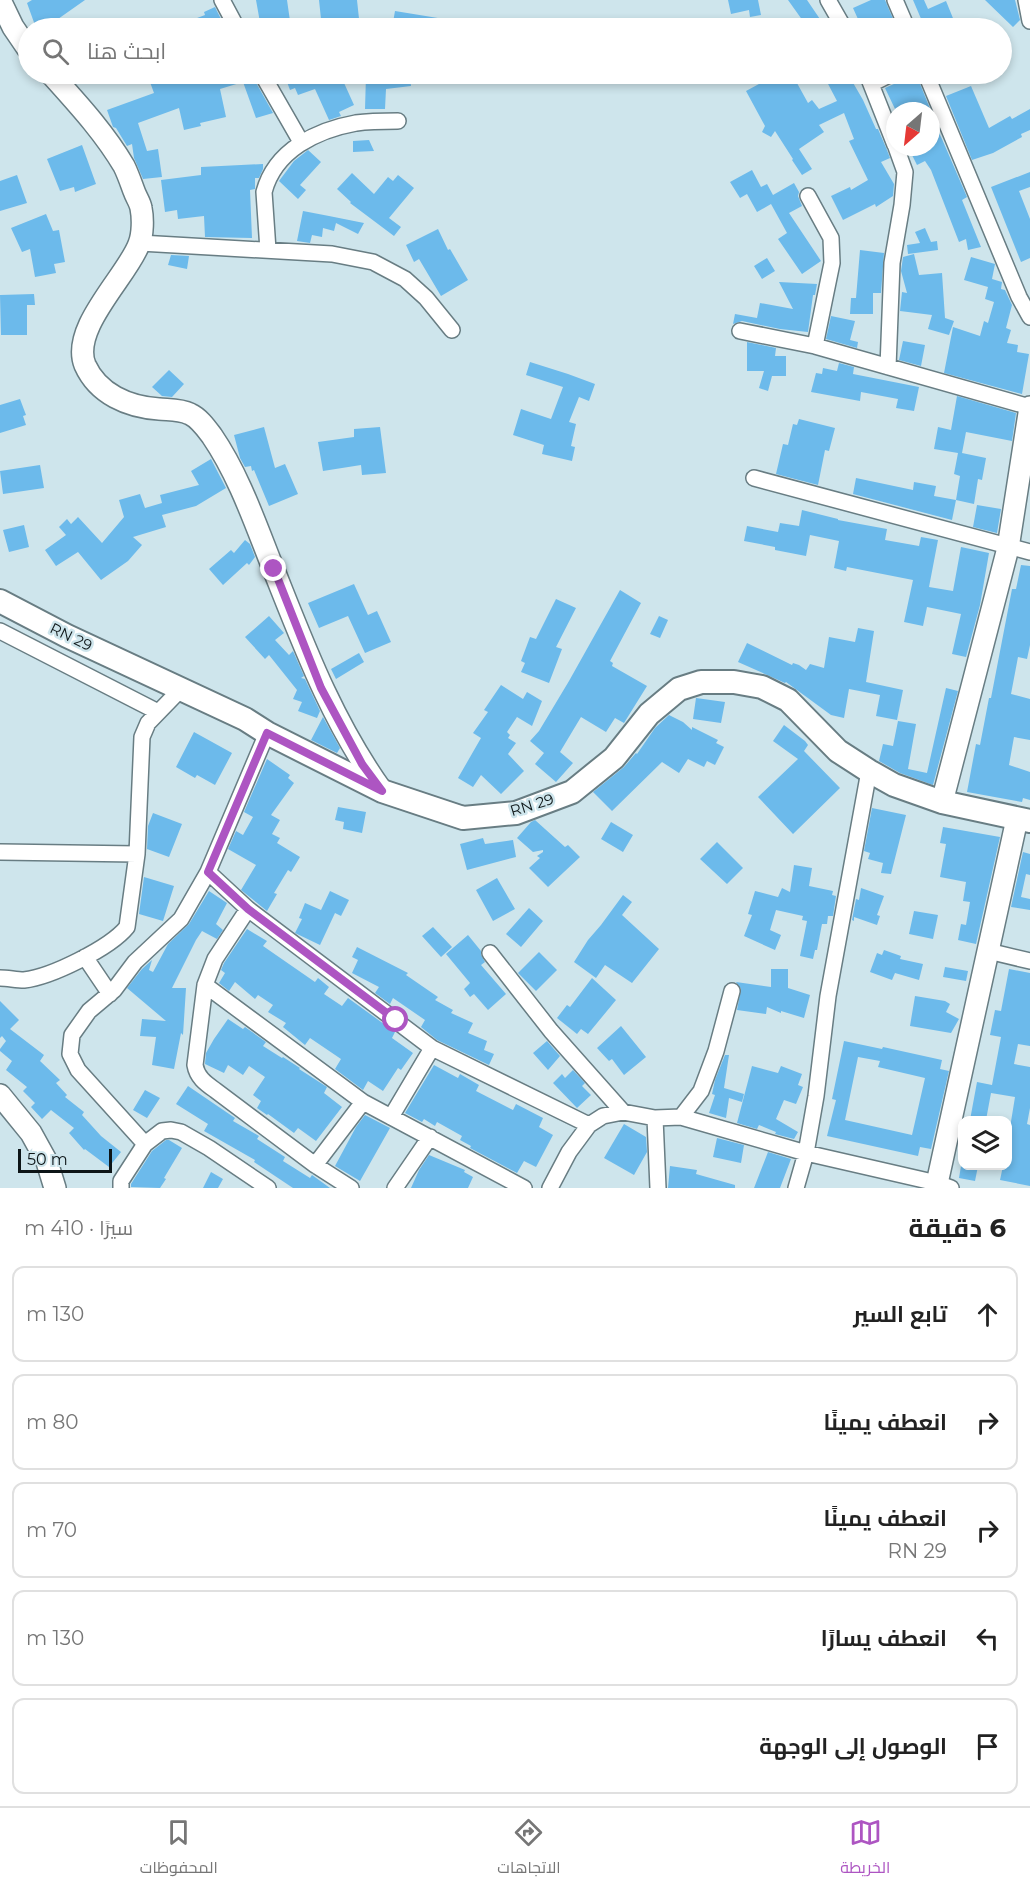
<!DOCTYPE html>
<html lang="ar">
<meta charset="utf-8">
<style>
:root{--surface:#fff;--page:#f6f6f6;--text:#222;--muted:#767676;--line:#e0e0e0;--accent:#ad55c2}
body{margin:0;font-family:Montserrat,Cairo,sans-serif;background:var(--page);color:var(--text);direction:rtl}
.controls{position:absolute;right:18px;bottom:18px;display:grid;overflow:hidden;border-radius:12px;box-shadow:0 3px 9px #0003}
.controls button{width:54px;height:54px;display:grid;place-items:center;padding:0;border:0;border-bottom:2px solid var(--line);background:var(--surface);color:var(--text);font:30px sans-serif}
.compass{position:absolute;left:886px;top:102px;width:54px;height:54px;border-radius:50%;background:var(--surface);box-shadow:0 3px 9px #0003;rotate:208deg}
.scale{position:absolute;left:18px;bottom:15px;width:94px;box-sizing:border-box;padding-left:6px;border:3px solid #0d1517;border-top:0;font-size:16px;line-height:21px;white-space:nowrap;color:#0d1517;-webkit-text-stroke:4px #cee5ec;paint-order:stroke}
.stop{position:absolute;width:18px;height:18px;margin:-14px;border:4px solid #ad55c2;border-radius:50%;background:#fff}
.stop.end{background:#ad55c2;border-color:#fff;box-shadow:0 2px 6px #0008}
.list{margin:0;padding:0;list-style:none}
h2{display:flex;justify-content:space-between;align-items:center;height:78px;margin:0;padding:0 24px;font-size:26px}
h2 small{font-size:20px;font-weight:400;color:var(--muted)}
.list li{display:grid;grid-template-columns:39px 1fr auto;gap:18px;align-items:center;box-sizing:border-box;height:96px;margin:0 12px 12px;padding:0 12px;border:2px solid var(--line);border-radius:12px}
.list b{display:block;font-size:22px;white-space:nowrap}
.list p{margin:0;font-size:20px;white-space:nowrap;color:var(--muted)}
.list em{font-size:20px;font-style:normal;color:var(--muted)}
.icon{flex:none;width:33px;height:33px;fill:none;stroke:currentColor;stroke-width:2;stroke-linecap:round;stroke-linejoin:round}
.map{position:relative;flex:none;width:1030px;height:1188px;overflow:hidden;direction:ltr}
.search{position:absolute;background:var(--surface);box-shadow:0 3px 9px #0003;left:18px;right:18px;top:18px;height:66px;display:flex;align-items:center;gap:15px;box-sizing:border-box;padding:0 21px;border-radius:33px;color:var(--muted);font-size:22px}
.sheet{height:618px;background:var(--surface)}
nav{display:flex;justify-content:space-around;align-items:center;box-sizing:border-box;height:84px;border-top:2px solid var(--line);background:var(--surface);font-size:16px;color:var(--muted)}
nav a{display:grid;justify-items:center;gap:3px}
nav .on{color:var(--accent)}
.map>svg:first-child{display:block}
.building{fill:#6cbaeb;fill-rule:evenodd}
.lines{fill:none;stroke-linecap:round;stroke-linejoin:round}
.street-casing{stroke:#687d83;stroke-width:18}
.secondary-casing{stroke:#687d83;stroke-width:24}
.primary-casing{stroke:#687d83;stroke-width:26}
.street{stroke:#fff;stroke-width:15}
.secondary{stroke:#fff;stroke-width:21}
.primary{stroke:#fff;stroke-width:22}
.route{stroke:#ad55c2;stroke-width:8}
.labels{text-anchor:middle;stroke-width:5;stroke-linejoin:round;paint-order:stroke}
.street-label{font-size:15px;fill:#0d1517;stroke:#cee5ec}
</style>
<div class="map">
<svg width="1030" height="1188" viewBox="0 0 1030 1188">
<rect width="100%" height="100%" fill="#cee5ec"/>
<path class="building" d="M32,0H85L58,19L61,28H36L27,3Z
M256,0H287L291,28H261Z
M319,0H357L360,28H299V25L321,19Z
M728,0H758L761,15L750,17L749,10L731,14Z
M788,0H807L824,25L819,28H808Z
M871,0H885L897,28H862L853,8Z
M913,0H924L928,9L946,1L957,28H925Z
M985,0H1015L1020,20L1013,27Z
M215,7L224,25L217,28H171L205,15L204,12Z
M395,11L450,20L449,28H392Z
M147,74H252L254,79L273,113L256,118L243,82L220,89L226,117L200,123L201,126L184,130L179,108L138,123L147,151L158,149L162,177L143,179L134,158L132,144L127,146L116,128L113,127L107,110L154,93Z
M284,74H340L354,105L339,112L341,116L329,120L315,89L298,95L295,88L290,90Z
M615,74H650V81L617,84Z
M777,74H792L808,103L812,100L819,109L837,101L827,82L828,81L824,74H848L863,100L876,129H878L887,150L890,158L881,162L894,184L893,196L876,207L875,204L843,220L831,196L850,187L851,190L868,180L849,141L854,139L844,113L819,125L824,132L799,149L812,169L802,175L792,160L793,159L775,131L771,137L762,132L765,126L746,91Z
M916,74L931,111H896L885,88Z
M366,75L385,76V78L410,75L411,86L386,89L385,109H365Z
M971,86L989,128L1010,116L1012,119L1030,109V130L1021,134L1022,137L993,153L972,160L946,96Z
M931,117L942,139L967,197L962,200L981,247L968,250L966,239L959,242L931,170L925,161L917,165L908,147H931Z
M369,140L374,151L353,152V141Z
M82,145L96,184L75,192L74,187L60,191L47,159Z
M308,150L321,162L300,185L306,190L298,199L279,181L294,161Z
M263,164V169L259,178H255V189L250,190L252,238L205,237L204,216L178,219L177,210L165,212L161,180L201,175V167Z
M752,170L761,187L767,184L773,195L794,183L799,192L798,196L802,206L789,213L821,261L802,274L778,239L787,233L771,204L757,212L747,194L740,198L730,182Z
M1030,172V187L1019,191L1030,219V258L1021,262L991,187Z
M352,173L374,194L388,177L393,181L398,175L414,188L389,218L401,227L394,236L350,203L351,202L337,189Z
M17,175L27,203L0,211V181Z
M303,211L329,216L364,223L358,234L336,223L334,231L323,228L322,237L312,235L310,243L297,241Z
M46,214L53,231L59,230L65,262L54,264L56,273L35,277L30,249L22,252L11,228Z
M925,228L931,242L937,241L938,250L908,254L907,245L920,243L915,232Z
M438,229L448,250L450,249L468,280L441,296L419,259L414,262L406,245Z
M860,250L884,253L881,293H873V314H850L851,298H856Z
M914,254L919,275L942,273L945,318L954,321L949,335L928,329L932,315L900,311L902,292L907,293L901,271L903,257Z
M171,255L189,256L187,269L168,265Z
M971,257L995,264L992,279L1002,282L1001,289L1005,290L1012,305L1006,328L1011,330L1007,343L1018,345L1017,352L1029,354L1022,394L944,373L953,327L980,336L984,321L988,323L994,302L985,299L988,287L964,280Z
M767,258L775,271L762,279L754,266Z
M779,282L817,284L815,295H813L808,332L780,329L742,321L733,324L735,314L757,318L760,303L793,309Z
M34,294L35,305H27V335H1L0,295Z
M831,316L855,321L850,340L858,342L857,348L826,339Z
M903,341L925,345L921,366L899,360Z
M747,342L776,348L775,356H786V376H772L768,391L759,388L764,371H747Z
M530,362L568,374L595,384L589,401L579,397L569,422L576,424L571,446L575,447L572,461L542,454L544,445L513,435L521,409L551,419L563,387L526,375Z
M839,363L854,367L853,374L919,387L914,411L896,408L898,399L861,392L860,401L811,392L816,373L822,374L823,368L837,371Z
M169,370L184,384L172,397L162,396L152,387Z
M957,396L1016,413L1012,441L966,432L962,453L986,458L982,480L978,479L974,504L956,500L960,476L954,474L958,453L934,449L938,427L951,430Z
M20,399L26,415L23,416L26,425L0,433V405Z
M799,419L835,428L829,451L825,450L818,485L776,474L783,444L788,445L793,424L797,425Z
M264,427L275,468L285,464L298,494L269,506L254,470L252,471L251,466L245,467L240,458L234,435Z
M380,427L386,473L362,475L361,465L323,471L318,442L354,437V429Z
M211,459L226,488L196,506L162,515L166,527L133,537L142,545L128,561L101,580L78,552L56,566L45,550L66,535L59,527L67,519L71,524L78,517L102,543L124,517L119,500L140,494L145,508L162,503L160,495L199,485L191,471Z
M40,465L44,488L3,494L0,471Z
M856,478L913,490L914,482L936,486L934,496L956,500L952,520L853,494Z
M977,505L1001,509L997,533L973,527Z
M802,510L838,519V520L887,529L885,540L919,546L921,537L938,540L929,587L953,591L961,547L989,553L980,605L966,657L952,654L961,614L927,607L923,626L904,622L913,580L847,567L846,571L834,568L839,541L810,535L806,556L775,550V547L744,541L747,526L778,532L780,523L799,526Z
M24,525L29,547L9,552L3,530Z
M245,540L250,544L255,557L249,565L247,563L223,585L209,569L231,550L234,553Z
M1021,565L1030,566V645L1027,659L1018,657L1011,694L1030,699V740L1014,737L1009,765L1030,772V800L1023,798L1022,802L967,792L976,744L980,745L989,698H991L1012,589H1016Z
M354,584L368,615L377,611L391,642L365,653L348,616L319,628L308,603Z
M620,590L641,603L610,661L613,663L612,666L647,686L624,723L615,718L606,732L581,717L560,752L573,763L556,782L535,764L544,753L530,741L539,731L569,681Z
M556,599L576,608L556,647L562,649L549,683L521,672L525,663L521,661L530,637L536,639Z
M269,616L284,633L275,640L289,655L293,651L304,676L301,678L305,679L320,711L317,718L298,711L302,702L293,699L297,690L269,655L265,659L245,637Z
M659,616L668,620L660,638L650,634Z
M858,628L874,631L866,682L903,690L897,720L876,716L880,695L849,689L844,718L831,715L786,682L785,683L738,662L747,643L792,665L793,663L799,665L806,670L810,664L824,668L829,637L855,642Z
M359,653L364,662L336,679L331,669Z
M501,685L523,699L527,692L542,701L532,726L517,717L507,732L510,735L508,738L516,743L508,754L524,771L501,794L481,775L473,787L458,778L481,738L473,733L488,712L484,710Z
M946,688L958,691L933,785L900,773L879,761L883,744L893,746L898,721L916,724L908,769L927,773Z
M696,698L725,702L721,723L693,719Z
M669,715L683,722L692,730V727L718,740L716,743L724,747L715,765L707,761L704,767L688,759L679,773L662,762L612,811L593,792L624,767L636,753L637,754L655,728Z
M323,717L340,748L337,753L311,740Z
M784,725L805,741L808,745L804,751L840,788L793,834L758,797L798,759L773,741Z
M194,732L232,753L215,785L197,775L195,778L176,767Z
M267,759L290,775L288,778L294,783L271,815L280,820L272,834L280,838L277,843L300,857L291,872L288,870L274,893L277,894L267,911L241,890L256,865L228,849L236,831L243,835L253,817L244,812Z
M338,807L366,812L362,833L343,829L344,822L335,820Z
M872,808L906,815L891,874L881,873L883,863L868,859L870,853L864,851Z
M153,813L182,824L169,857L147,849L148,826Z
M535,820L565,847L568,845L580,857L548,887L529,868L540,858L537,856L543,852V850L533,852L517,838L531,822Z
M611,822L633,835L623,852L601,839Z
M943,827L1000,837L976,944L958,940L961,924L966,925L970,902L963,901L966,882L940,877L946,844L940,843Z
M483,838L485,844L513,840L516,857L467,870L460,844Z
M717,842L743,868L727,884L700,859Z
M1023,852L1030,854V875L1026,874L1021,897L1030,899V910L1011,907Z
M794,865L812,868L809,886L833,891L832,895L836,896L833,916H828L827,924H822L817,950H815L813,959L800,956L807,921L802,920L803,916L776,910L770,930L781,935L775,950L744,936L752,915L748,914L755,891L778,897L782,888L790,892Z
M144,877L174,886L163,921L139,914Z
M497,878L515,909L493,921L476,890Z
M861,888L884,896L877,915L880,916L877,925L854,917V921L852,920L856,899L859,900Z
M209,891L227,903L216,924L223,930L217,939L202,931L196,940L172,988H186L183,1035L181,1033L174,1069L152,1065L156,1037L140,1036L142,1019L166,1021L127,988L142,969L152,960L149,970L153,972L168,944L189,924Z
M330,891L349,900L341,916L335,913L320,945L295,933L302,919L299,918L305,903L321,910Z
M623,895L632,902L622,915L659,949L632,983L605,965L596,978L574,962L588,940L601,925Z
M529,908L543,921L521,947L506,934Z
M914,911L938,915L933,939L909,934Z
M433,927L452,947L441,957L422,936Z
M247,929L267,941L263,946L315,982L318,978L329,987L324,994L342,1006L348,998L395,1032L392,1038L413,1053L401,1070L398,1068L383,1091L368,1081L363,1090L335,1069L341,1059L310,1038L305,1045L283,1027L286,1023L268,1012L273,1005L258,995L255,999L235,982L229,991L219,983L225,973L221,970L224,963Z
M468,935L481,951V955L485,962L481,965L506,994L488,1010L474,994L470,997L464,989L470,983L446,954Z
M357,947L408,973L406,975L438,997L435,1000L453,1010L451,1013L473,1023L468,1033L487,1041L484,1050L494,1054L489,1065L437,1040L421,1027L425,1020L393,998L390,1004L375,993L379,987L352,973L358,960L352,957Z
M884,950L901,956L900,959L923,964L919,980L895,973L892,980L870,972L877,953L882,955Z
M539,952L557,970L536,991L518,973Z
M945,967L968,971L966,981L943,977Z
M771,969H788V988L810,995L804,1018L781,1011V1013L767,1007L766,1014L737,1010L741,989L736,982L771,987Z
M1009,969L1030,973V1046L1018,1044L1014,1064L1030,1067V1108L1027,1124L1030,1125V1186L1000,1180L1003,1166H1008V1140L1015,1097L991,1093L986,1120H970L977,1082L992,1085L1001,1037L990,1035L995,1010L1001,1011Z
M592,978L616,1000L588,1034L581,1029L577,1034L557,1018L567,1005L570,1007Z
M915,996L945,1001L950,1004L946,1012L959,1019L951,1033L910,1026Z
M0,1001L19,1020L10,1029L44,1055L40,1061L60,1080L56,1083L67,1095L65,1097L84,1112L82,1115L101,1136L121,1152L109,1167L85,1149L84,1150L69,1133L74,1128L51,1110L42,1119L31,1107L35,1103L23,1091L27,1087L6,1070L12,1061L0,1051V1049L6,1041L2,1036L0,1038Z
M228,1019L243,1029L245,1027L266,1042L263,1046L282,1058L283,1057L300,1068L299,1069L327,1087L324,1093L342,1107L316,1141L298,1128L294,1133L268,1114L267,1115L257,1108L261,1101L253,1095L265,1077L249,1066L243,1075L228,1065L224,1073L205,1064L206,1053L214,1039Z
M621,1026L646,1057L624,1075L612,1059L609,1061L597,1048Z
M547,1041L560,1056L548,1070L533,1053Z
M844,1041L882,1049L883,1047L942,1060L940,1069L949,1071L931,1149L920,1147L918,1156L827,1136L836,1100L832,1099ZM858,1057L880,1061L878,1067L925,1078L912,1135L845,1120Z
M725,1055H729L724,1088L744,1094L742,1102L729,1098L726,1118L709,1113L715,1095L712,1094L715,1080Z
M434,1065L458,1078L460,1074L479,1085L476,1091L513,1110L516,1104L543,1118L539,1127L553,1135L536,1167L524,1161L517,1173L470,1148L471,1146L460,1140L462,1136L437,1122L435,1126L424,1119L422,1122L405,1113Z
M752,1066L778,1073L781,1066L802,1074L798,1085L803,1087L796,1104L784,1100L776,1119L798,1132L794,1139L775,1134L776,1132L759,1125L757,1129L737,1123Z
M573,1070L585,1083L582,1086L591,1095L577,1108L553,1083L562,1074L565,1078Z
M188,1086L235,1118L233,1121L259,1136L257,1139L285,1157L283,1161L310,1178L312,1175L330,1188H293L254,1162L255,1160L204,1131L208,1124L176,1104Z
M145,1090L160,1098L147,1118L133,1110Z
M365,1115L390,1128L360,1181L335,1166L356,1127Z
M624,1124L646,1137L647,1152L634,1175L604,1158Z
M717,1138L744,1145L741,1163L713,1157Z
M166,1140H169L182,1148L164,1178L166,1179L160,1188L131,1187V1184L152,1151Z
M768,1152L791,1159L780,1188H754Z
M429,1155L465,1170L464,1172L473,1177L468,1188H411L419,1170Z
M670,1166L697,1170L696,1174L735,1185V1188H668Z
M961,1166H978L975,1181L959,1178Z
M211,1172L223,1179L218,1188H203Z"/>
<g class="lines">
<defs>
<path id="street" d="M222,0L237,28
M828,0L844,28
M895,0L907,28
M1026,0L1030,21
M262,74L301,142
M867,74L895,145
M926,74L1019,297L1030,317
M871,84L891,74
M808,196L831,238L832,263L815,346
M140,243L332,254L373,262L405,279L426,298L452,330
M268,250L264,192C275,150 317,130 356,123C370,121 385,121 398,121
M740,331L815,346L1030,407
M888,367L892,263L902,205L905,172L896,147
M754,478L1030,552
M0,631L158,712
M267,733L208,872L248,909L432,1048L589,1125
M0,852L137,854
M248,909L215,959L205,985L195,1065C197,1077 205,1083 215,1090L315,1165L351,1188
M988,951L1030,961
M490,953L551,1031L623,1112
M85,957L110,994
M0,978C8,978 16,980 24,980C51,977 110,948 127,927L137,854L142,737L148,723L181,689
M205,985L363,1102L524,1188
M391,1117L432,1048
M681,1117L701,1091L716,1051L732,991
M655,1118L658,1188
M145,1144L78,1070L70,1054L72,1035L89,1011L114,990L135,962L181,919L208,872
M315,1165L363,1102
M121,1188V1181L145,1144L162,1131L171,1130L181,1132L209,1148L268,1188
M395,1188L430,1137
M550,1188L569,1152L589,1125L603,1116L623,1112L655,1118L681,1117L806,1153L937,1183L951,1188
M796,1188L806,1153L816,1096L828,996L869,771"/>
<path id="secondary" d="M0,0L13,27L28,49
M51,74C77,103 104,132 124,166C128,174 131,183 134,191C136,197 140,202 141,208C143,218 143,234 139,244C128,275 70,328 85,365C98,394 128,407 159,409C169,410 180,409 190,414C199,418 206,428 212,436C238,474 254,520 271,563C303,643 331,720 382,791
M942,802L1008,548L1030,407
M0,1095L31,1133L47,1162L55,1188
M936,1188L1017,819"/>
<path id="primary" d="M0,601L67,636L245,719L267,733L382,791L463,818L516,813L572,792L614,758L649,714L679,689L701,682H734L762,687L788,700L838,751L869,771L894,785L942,802L1030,821"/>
</defs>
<use href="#street" class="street-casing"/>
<use href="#secondary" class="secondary-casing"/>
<use href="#primary" class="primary-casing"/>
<use href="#street" class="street"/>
<use href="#secondary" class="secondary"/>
<use href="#primary" class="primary"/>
</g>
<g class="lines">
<path class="route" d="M274,569L321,688L362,764L382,791L267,733L208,872L248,909L396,1020"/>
</g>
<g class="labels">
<g class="street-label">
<text transform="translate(71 637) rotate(26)" y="5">RN 29</text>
<text transform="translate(532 805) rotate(-17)" y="5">RN 29</text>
</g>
</g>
</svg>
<div class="controls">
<button><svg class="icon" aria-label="layers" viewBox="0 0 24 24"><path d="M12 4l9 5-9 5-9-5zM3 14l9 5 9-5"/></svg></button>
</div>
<svg class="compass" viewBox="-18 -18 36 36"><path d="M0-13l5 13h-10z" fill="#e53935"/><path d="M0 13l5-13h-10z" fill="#767676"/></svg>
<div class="scale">50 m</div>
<div class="stop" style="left:396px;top:1020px"></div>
<div class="stop end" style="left:274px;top:569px"></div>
<div class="search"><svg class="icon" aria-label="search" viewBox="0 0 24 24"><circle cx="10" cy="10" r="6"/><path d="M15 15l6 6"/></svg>ابحث هنا</div>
</div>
<section class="sheet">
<h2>6 دقيقة<small>سيرًا · 410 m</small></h2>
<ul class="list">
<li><svg class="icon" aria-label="ahead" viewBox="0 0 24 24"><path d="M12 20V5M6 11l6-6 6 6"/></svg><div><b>تابع السير</b></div><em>130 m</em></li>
<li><svg class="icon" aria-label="right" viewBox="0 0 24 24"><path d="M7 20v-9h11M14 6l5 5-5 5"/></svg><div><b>انعطف يمينًا</b></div><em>80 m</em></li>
<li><svg class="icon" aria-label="right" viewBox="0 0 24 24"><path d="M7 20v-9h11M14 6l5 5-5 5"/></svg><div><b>انعطف يمينًا</b><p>RN 29</p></div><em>70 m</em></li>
<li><svg class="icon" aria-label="left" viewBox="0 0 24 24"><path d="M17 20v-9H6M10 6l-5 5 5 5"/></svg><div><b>انعطف يسارًا</b></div><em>130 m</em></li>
<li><svg class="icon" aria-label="arrive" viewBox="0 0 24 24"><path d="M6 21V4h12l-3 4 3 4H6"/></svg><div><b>الوصول إلى الوجهة</b></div></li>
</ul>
</section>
<nav>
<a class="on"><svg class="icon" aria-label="map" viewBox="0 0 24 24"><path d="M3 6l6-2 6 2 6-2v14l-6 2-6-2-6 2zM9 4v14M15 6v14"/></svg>الخريطة</a>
<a><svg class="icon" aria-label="directions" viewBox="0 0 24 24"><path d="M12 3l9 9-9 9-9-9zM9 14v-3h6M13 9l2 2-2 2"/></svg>الاتجاهات</a>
<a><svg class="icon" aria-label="saved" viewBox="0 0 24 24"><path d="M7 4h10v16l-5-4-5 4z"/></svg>المحفوظات</a>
</nav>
